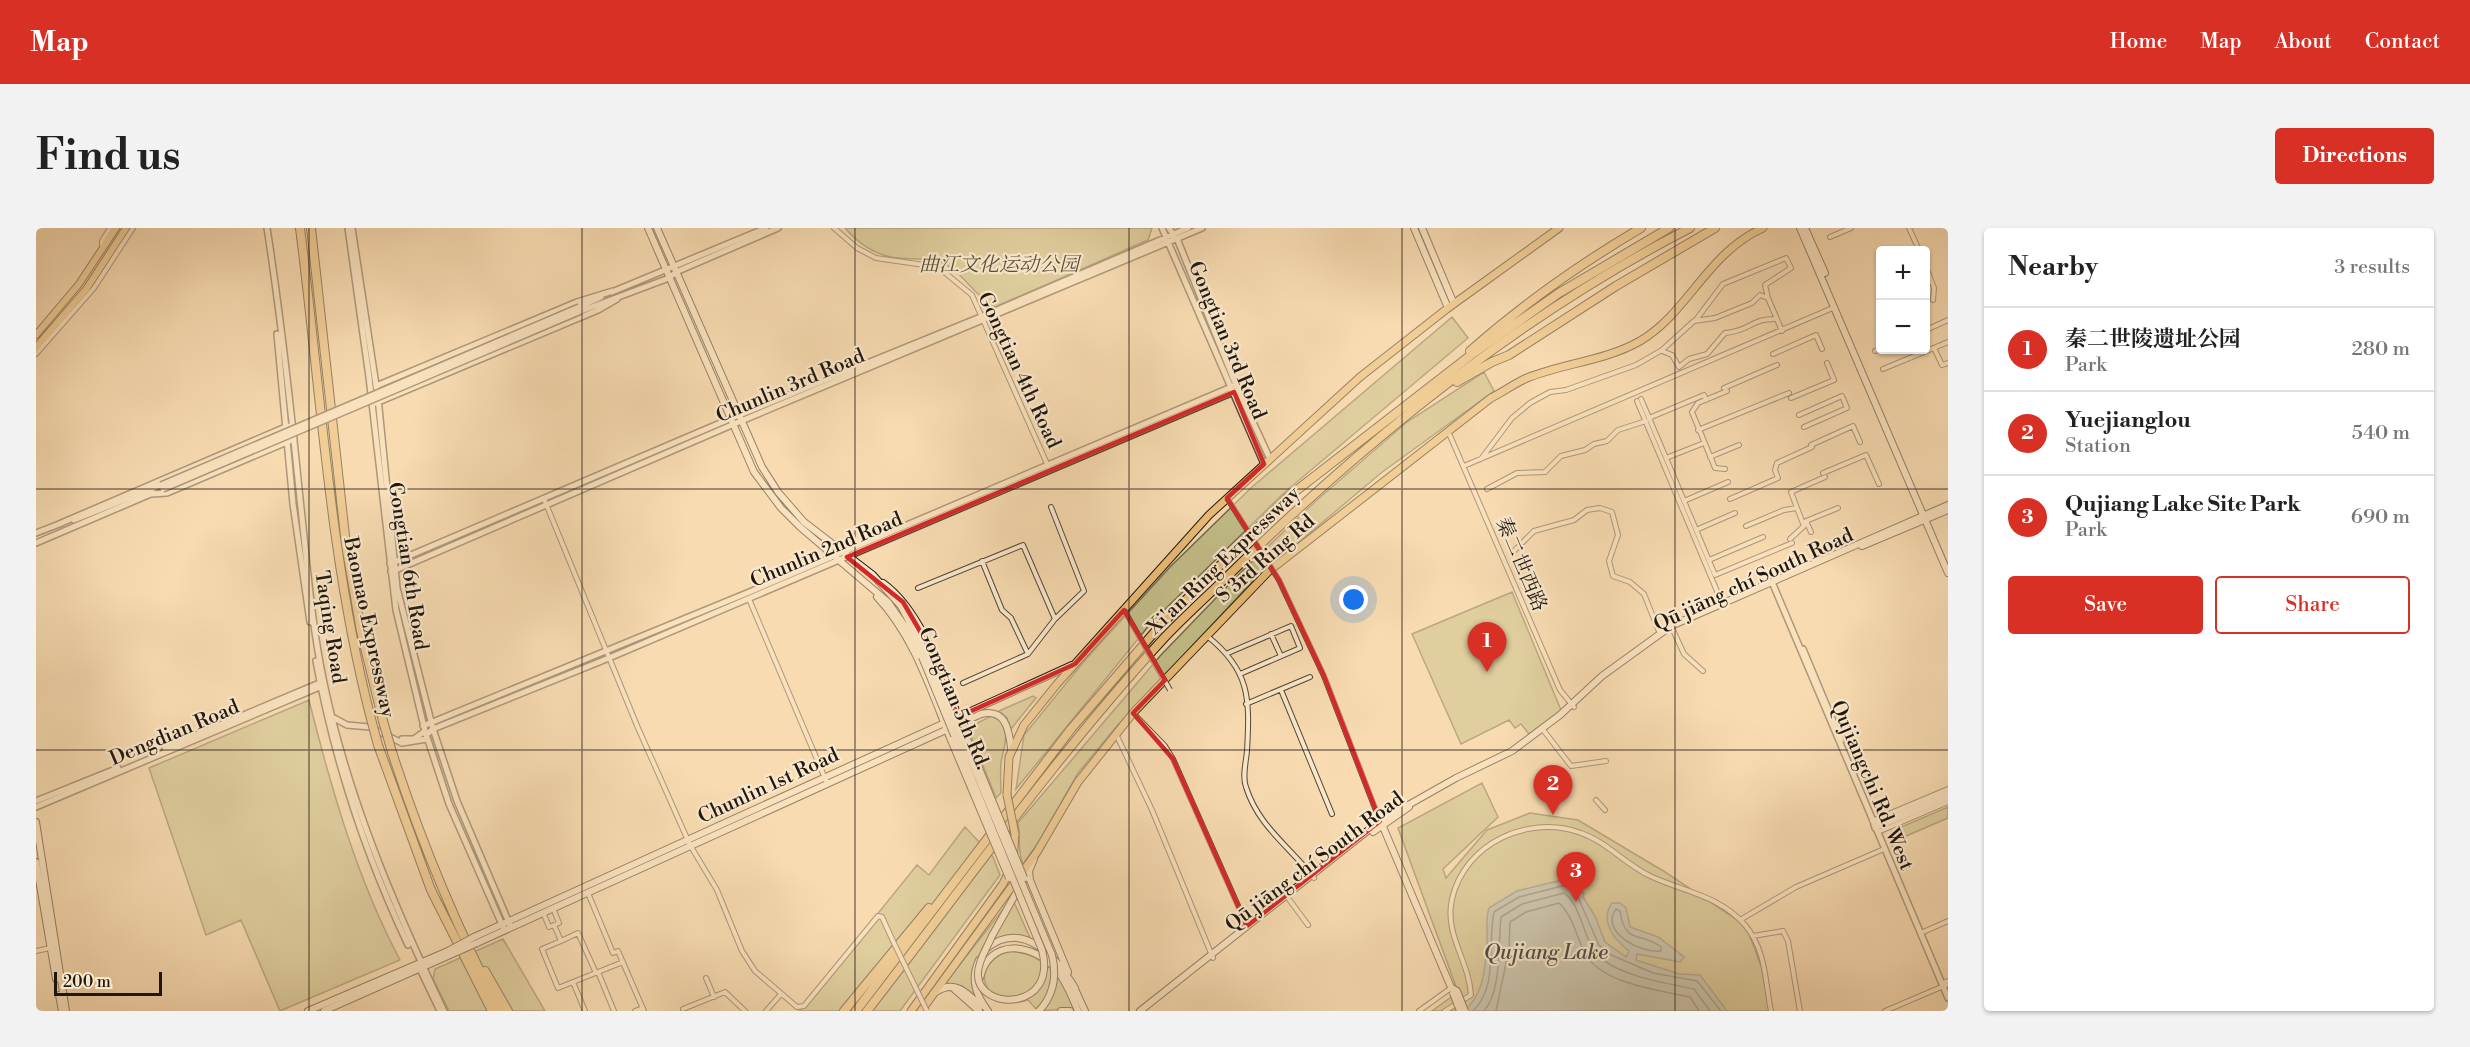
<!DOCTYPE html>
<meta charset="utf-8">
<style>
:root{--surface:#fff;--page:#f2f2f2;--text:#222;--muted:#767676;--line:#e0e0e0;--accent:#d93025}
body{margin:0;font-family:"Libre Bodoni","Noto Serif SC",serif;background:var(--page);color:var(--text)}
.controls{position:absolute;right:18px;top:18px;display:grid;overflow:hidden;border-radius:6px;box-shadow:0 2px 4px #0004}
.controls button{width:54px;height:54px;display:grid;place-items:center;padding:0;border:0;border-bottom:2px solid var(--line);background:var(--surface);color:var(--text);font:30px sans-serif}
.scale{position:absolute;left:18px;bottom:15px;width:108px;box-sizing:border-box;padding-left:6px;border:3px solid #20170f;border-top:0;font-size:16px;line-height:21px;white-space:nowrap;color:#20170f;-webkit-text-stroke:4px #fae8cc;paint-order:stroke}
.you{position:absolute;left:1318px;top:372px;width:21px;height:21px;margin:-15px;border:4px solid #fff;border-radius:50%;background:#1a73e8;box-shadow:0 0 0 9px #1a73e833}
.badge{display:grid;place-items:center;width:39px;height:39px;border-radius:50%;background:var(--accent);color:#fff;font-size:20px;font-weight:700}
.pin{position:absolute;translate:-50% -50px;filter:drop-shadow(0 2px 3px #0008)}
.pin::after{content:'';position:absolute;top:32px;width:21px;height:18px;background:inherit;clip-path:polygon(0 0,100% 0,50% 100%)}
.list{margin:0;padding:0;list-style:none}
h2{display:flex;justify-content:space-between;align-items:center;height:78px;margin:0;padding:0 24px;font-size:26px}
h2 small{font-size:20px;font-weight:400;color:var(--muted)}
.list li{display:grid;grid-template-columns:39px 1fr auto;gap:18px;align-items:center;box-sizing:border-box;height:84px;padding:0 24px;border-top:2px solid var(--line)}
.list b{display:block;font-size:22px;white-space:nowrap}
.list p{margin:0;font-size:20px;white-space:nowrap;color:var(--muted)}
.list em{font-size:20px;font-style:normal;color:var(--muted)}
.actions{display:flex;gap:12px;padding:18px 24px}
.actions a{flex:1;padding:14px 0;border:2px solid var(--accent);border-radius:6px;text-align:center;font-size:21px;color:var(--accent)}
.actions .main{background:var(--accent);color:#fff}
.map{position:relative;flex:none;width:1912px;height:783px;overflow:hidden;border-radius:6px}
header{display:flex;align-items:center;gap:36px;box-sizing:border-box;height:84px;padding:0 30px;background:var(--accent);color:#fff}
header strong{font-size:28px}
nav{display:flex;gap:33px;margin-inline-start:auto;font-size:21px}
.intro{display:flex;align-items:center;justify-content:space-between;box-sizing:border-box;height:144px;padding:0 36px}
h1{margin:0;font-size:42px}
.button{padding:15px 27px;border-radius:6px;background:var(--accent);color:#fff;font-size:21px;font-weight:700}
main{display:flex;gap:36px;padding:0 36px}
aside{flex:1;background:var(--surface);border-radius:6px;box-shadow:0 2px 4px #0004}
.map>svg:first-child{display:block}
.green{fill:#c3be88;stroke:#726a4c;stroke-width:1.5}
.water{fill:#a3b8b8;stroke:#6f7874;stroke-width:1.5}
.lines{fill:none;stroke-linecap:round;stroke-linejoin:round}
.shore{stroke:#626864;stroke-width:1.5}
.minor-casing{stroke:#564838;stroke-width:6}
.tertiary-casing{stroke:#564838;stroke-width:8}
.secondary-casing{stroke:#20170f;stroke-width:8}
.primary-casing{stroke:#20170f;stroke-width:8}
.trunk-casing{stroke:#20170f;stroke-width:9}
.motorway-casing{stroke:#20170f;stroke-width:10}
.minor{stroke:#fae8cc;stroke-width:4}
.tertiary{stroke:#fae8cc;stroke-width:5}
.secondary{stroke:#fae8cc;stroke-width:6}
.primary{stroke:#ecbe78;stroke-width:6}
.trunk{stroke:#ecbe78;stroke-width:7}
.motorway{stroke:#ecbe78;stroke-width:8}
.minor-bridge-casing{stroke:#564838;stroke-width:6;stroke-linecap:butt}
.tertiary-bridge-casing{stroke:#564838;stroke-width:8;stroke-linecap:butt}
.secondary-bridge-casing{stroke:#20170f;stroke-width:8;stroke-linecap:butt}
.trunk-bridge-casing{stroke:#20170f;stroke-width:9;stroke-linecap:butt}
.motorway-bridge-casing{stroke:#20170f;stroke-width:10;stroke-linecap:butt}
.minor-bridge{stroke:#fae8cc;stroke-width:4}
.tertiary-bridge{stroke:#fae8cc;stroke-width:5}
.secondary-bridge{stroke:#fae8cc;stroke-width:6}
.trunk-bridge{stroke:#ecbe78;stroke-width:7}
.motorway-bridge{stroke:#ecbe78;stroke-width:8}
.marked{fill:none;stroke:#d62828;stroke-width:4.5;stroke-linejoin:round}
.grid{fill:none;stroke:#20170f;stroke-width:1.5;stroke-opacity:0.55}
.labels{text-anchor:middle;stroke-width:4.5;stroke-linejoin:round;paint-order:stroke}
.park-label{font-size:20px;font-style:italic;fill:#595139;stroke:#fae8cc}
.street-label{font-size:20px;fill:#20170f;stroke:#fae8cc}
.water-label{font-size:21px;font-style:italic;fill:#4e4f4a;stroke:#fae8cc}
</style>
<header>
<strong>Map</strong>
<nav><a>Home</a><a>Map</a><a>About</a><a>Contact</a></nav>
</header>
<div class="intro"><h1>Find us</h1><a class="button">Directions</a></div>
<main>
<div class="map">
<svg width="1912" height="783" viewBox="0 0 1912 783">
<rect width="100%" height="100%" fill="#f8dbb1"/>
<filter id="stains"><feTurbulence type="fractalNoise" baseFrequency=".00333" numOctaves="4"/><feColorMatrix values="0 0 0 0 .2 0 0 0 0 .09 0 0 0 0 .02 0 0 0 .5 -.17"/></filter>
<radialGradient id="worn" r=".72"><stop offset=".6" stop-color="#630" stop-opacity="0"/><stop offset="1" stop-color="#630" stop-opacity=".3"/></radialGradient>
<path class="green" d="M809,0H1116L1112,12L959,79C940,69 931,51 914,39C896,27 875,33 855,29C836,25 821,14 809,0Z
M1416,89L1432,110L1249,264L1115,395L980,561L988,507L1050,431L1134,339L1216,259Z
M1448,144L1458,163L1345,245L1217,353L1080,499L1042,545L1002,615L987,636C981,623 985,609 982,595L1124,428L1206,343L1281,272L1371,194Z
M1476,364L1525,482L1493,506L1485,496L1479,500L1473,492L1425,516L1376,406Z
M997,468L1000,470L975,501L971,490L963,483Z
M273,472C295,560 321,651 364,732L244,783L205,692L170,707L113,540Z
M955,488H960C976,502 968,517 965,535C964,544 965,555 965,565L960,570L932,500Z
M1446,555L1462,589L1407,641L1410,650L1451,602L1494,585L1542,592L1629,644L1710,698L1730,751L1736,783H1396L1422,764L1362,600Z
M1912,579V590L1861,612L1866,624L1860,627L1853,610L1856,603Z
M929,599L957,629L964,647L864,783H763L881,637L893,647Z
M975,671C960,699 928,738 939,768L926,758L908,757Z
M978,674L994,710L968,708L957,712Z
M467,711L509,783H413L397,751L399,741Z
M971,723C1005,724 1031,749 1038,783L1029,781L1002,783L992,772C956,783 926,744 971,723Z"/>
<path class="water" d="M1534,650L1548,666L1547,669L1559,688L1569,714L1590,729L1593,723C1579,712 1563,694 1576,675H1584L1590,680L1594,699L1622,709L1648,729L1644,734L1601,726L1600,732L1643,746L1664,747L1691,783H1427C1447,770 1449,741 1451,718C1452,705 1449,692 1453,680L1481,663Z"/>
<g class="lines">
<path class="shore" d="M1580,681L1584,683C1589,718 1605,703 1625,719V723C1607,726 1563,705 1580,681Z
M1437,783C1463,758 1451,715 1458,684L1483,669L1530,657L1541,667L1563,717L1573,726L1617,745L1661,753L1685,783
M1448,783C1466,763 1462,714 1465,689L1486,676L1528,665C1544,676 1547,705 1557,721C1573,747 1630,755 1658,761L1674,783
M1460,783L1473,721L1474,694L1490,684L1523,675C1537,688 1540,708 1549,725C1565,756 1623,762 1654,769L1663,783"/>
<defs>
<path id="minor" d="M798,0L821,20L840,30L902,39L936,67L1012,238
M1873,0L1883,22
M1794,9L1815,0
M66,21V13L74,0
M1890,39L1898,60L1897,72
M1659,93L1687,56L1750,30L1755,40L1729,57L1732,70
M1890,102L1912,92
M1898,120L1906,137L1912,135
M1626,123L1636,127L1643,139L1653,131L1671,126L1689,105C1715,103 1715,90 1741,91
M1839,123L1844,121
M0,126L58,60L97,0
M1737,126L1780,107L1786,121
M1847,141L1912,114
M1688,160L1741,137
M1755,170L1798,152L1791,135
M1605,171L1630,230
M1601,173L1686,375
M1763,187L1806,168L1811,180L1768,199
M1613,190L1668,167L1670,172
M1662,202L1753,165
M1412,203L1524,462L1538,479
M1775,217L1817,198L1824,214
M1674,229L1703,217
M1445,231L1476,190L1494,175L1514,164L1530,162L1600,137L1626,122L1658,93L1679,90L1716,75L1724,67L1732,70L1746,103
M1428,238L1799,79
M1689,241L1679,240L1656,184L1662,175L1691,163
M1787,245L1830,227L1843,256
M1692,254L1648,273L1679,347L1756,315
M1451,261L1481,245L1509,244L1525,228L1549,222L1558,216L1571,213L1582,202L1610,193
M508,271L602,500L654,617L681,662L706,723L719,743L761,779L768,778L842,688L846,689L857,713
M1694,271L1742,250L1739,242L1741,235L1776,219
M1648,273L1630,230L1668,215
M1761,280L1755,264L1789,249
M1710,298L1748,282L1761,280L1768,298L1754,311
M1660,302L1699,285
M1775,304L1770,293L1802,280
M1477,324L1498,303L1538,292L1551,282L1564,280L1576,284L1582,307L1573,333L1577,348L1594,354L1608,366L1624,406
M1673,332L1727,309
M946,333L966,382L975,390L992,426
M1243,352L1288,448L1344,593
M882,360L987,317L1019,391
M713,371L791,555
M1637,402L1648,426L1667,443
M1235,406L1245,428
M1171,408C1214,442 1214,470 1211,523C1210,534 1206,549 1210,559C1222,598 1254,619 1278,650
M1192,425L1255,398L1264,420L1204,446
M927,455L992,426L1019,391L1048,363L1015,279
M1245,462L1296,586
M1210,476L1274,449
M1097,485L1129,518L1137,531L1211,698
M1508,503L1535,538L1570,533
M1080,506L1116,582L1177,730
M1560,572L1569,582
M1836,593L1912,561
M1842,604L1912,574
M552,665L577,725L582,723L608,783
M1252,670L1272,697
M517,680L523,695L518,697L525,713L506,721L522,760L537,754L549,783
M507,684L513,699L518,697
M1704,692L1760,659L1848,621
M1887,704L1912,693
M1717,708L1747,703L1752,713L1764,783
M525,713L542,705L560,745
M0,723L14,720
M562,744L578,783
M670,750L678,769
M537,754L587,734
M1909,754L1912,753
M647,781L689,764L709,783
M599,783L607,780
M730,783L745,766
M1383,783L1415,760
M1409,783L1435,767C1433,732 1408,707 1416,671C1429,614 1494,586 1545,605C1571,614 1589,636 1614,648C1648,664 1683,667 1709,697C1730,722 1729,753 1735,783
M1849,783L1910,757"/>
<path id="tertiary" d="M231,0C245,90 255,180 264,271C271,333 275,394 288,455C312,570 358,678 408,783
M312,0L333,149L360,382L389,503L413,576L467,699
M316,0L342,170L361,360L397,501L421,573L474,697
M1126,0L1228,236
M1133,0L1142,13L1200,157L1234,231
M576,64L730,0
M543,79L565,69
M545,83L633,50L640,44L742,0
M241,106L257,276L274,394
M340,158L541,74L577,63
M340,175L562,82L581,71
M115,266L131,265L258,211
M38,292L125,257
M23,296L252,198
M0,305L26,295
M0,315L117,265
M354,336L696,190L947,88L1152,0
M355,344L698,196L1166,0
M1736,354L1912,770
M1767,421L1805,512
M280,433C298,531 330,628 372,717
M298,490L311,497L334,499L366,515L391,511
M387,498L711,365L1200,157
M390,507L397,501L573,430L1202,162
M366,511H378L389,503
M129,520L286,454
M0,573L82,540
M0,579L286,458
M1838,597L1912,565
M1839,600L1912,570
M382,737L404,783"/>
<path id="secondary" d="M612,0L718,244L745,280L764,299L852,374L873,404L886,429
M621,0L726,239L742,264L768,294L837,347L865,378L891,427
M1378,0L1412,80
M1386,0L1418,76
M1764,0L1912,345
M1769,0L1789,45
M1826,318L1912,282
M847,355C889,385 910,459 929,506
M841,369C878,408 895,463 915,512
M0,594L30,783
M1345,594L1417,764
M1337,604L1373,579
M998,631L993,643L994,652L1032,744
M0,634L20,751
M956,708L988,651
M438,709L1036,437
M441,715L945,486C969,480 973,501 975,520
M950,721C987,690 1021,730 1039,760
M943,732C934,752 940,767 952,783
M944,750C953,709 997,715 1020,741C1030,753 1036,769 1042,783
M1038,759L1049,783
M917,760L943,783
M900,764C919,751 931,765 945,778
M23,767L26,783
M272,783L412,723
M288,783L414,727
M1025,783H1034
M1104,783L1344,593L1420,550L1476,523L1524,487L1566,448L1635,398L1912,277"/>
<path id="primary" d="M0,107L43,56L80,0
M0,119L51,60L90,0"/>
<path id="trunk" d="M971,567L973,529L988,497L1021,456L1173,287L1324,149L1412,80L1523,0
M875,783L967,656L977,635L979,606
M885,783L1001,624L1042,554L1097,485L1233,343L1455,170C1467,164 1479,155 1491,150C1528,135 1569,133 1604,113C1652,85 1671,25 1727,0"/>
<path id="motorway" d="M264,0C285,163 293,327 334,487
M275,0L310,317L325,403L347,493
M1434,123C1487,76 1544,36 1605,0
M1421,154L1456,134L1473,127L1580,58L1679,0
M342,517L395,662L456,783
M356,524C385,614 421,700 464,783
M449,743L472,783
M808,783L893,680
M820,783L1035,501L1122,400L1252,269L1435,127L1523,65L1633,0
M831,783C929,657 1021,526 1129,409C1153,384 1179,361 1203,337C1337,206 1487,86 1654,0"/>
</defs>
<use href="#minor" class="minor-casing"/>
<use href="#tertiary" class="tertiary-casing"/>
<use href="#secondary" class="secondary-casing"/>
<use href="#primary" class="primary-casing"/>
<use href="#trunk" class="trunk-casing"/>
<use href="#motorway" class="motorway-casing"/>
<use href="#minor" class="minor"/>
<use href="#tertiary" class="tertiary"/>
<use href="#secondary" class="secondary"/>
<use href="#primary" class="primary"/>
<use href="#trunk" class="trunk"/>
<use href="#motorway" class="motorway"/>
<defs>
<path id="minor-bridge" d="M1191,270L1243,352
M1088,382L1134,462
M857,713L891,783"/>
<path id="tertiary-bridge" d="M125,257L543,79
M127,261L545,83"/>
<path id="secondary-bridge" d="M891,427L1016,727C1021,748 1018,767 1003,783
M886,429L1006,722C1022,783 944,783 942,748C941,735 951,720 956,708
M929,506L988,650
M915,512L973,650
M412,723L438,709
M414,727L441,715
M1416,760L1421,763L1429,783
M1417,765L1424,783"/>
<path id="trunk-bridge" d="M971,567L979,606"/>
<path id="motorway-bridge" d="M334,487L342,517
M347,493L356,524"/>
</defs>
<use href="#minor-bridge" class="minor-bridge-casing"/>
<use href="#tertiary-bridge" class="tertiary-bridge-casing"/>
<use href="#secondary-bridge" class="secondary-bridge-casing"/>
<use href="#trunk-bridge" class="trunk-bridge-casing"/>
<use href="#motorway-bridge" class="motorway-bridge-casing"/>
<use href="#minor-bridge" class="minor-bridge"/>
<use href="#tertiary-bridge" class="tertiary-bridge"/>
<use href="#secondary-bridge" class="secondary-bridge"/>
<use href="#trunk-bridge" class="trunk-bridge"/>
<use href="#motorway-bridge" class="motorway-bridge"/>
</g>
<path d="M0 0H1912V783H0ZM1198,164L1228,236L1191,270L1243,352L1288,448L1344,593L1211,698L1137,531L1097,485L1129,452L1088,382L1039,436L922,489L891,415L867,374L811,329Z" fill="#f8dbb1" fill-opacity=".55" fill-rule="evenodd"/>
<path class="marked" d="M1198,164L1228,236L1191,270L1243,352L1288,448L1344,593L1211,698L1137,531L1097,485L1129,452L1088,382L1039,436L922,489L891,415L867,374L811,329Z"/>
<path class="grid" d="M273,0V783M546,0V783M819,0V783M1093,0V783M1366,0V783M1639,0V783M0,261H1912M0,522H1912"/>
<g class="labels">
<g class="park-label">
<text x="963" y="43">曲江文化运动公园</text>
</g>
<g class="street-label">
<text transform="translate(1192 112) rotate(67)" y="7">Gongtian 3rd Road</text>
<text transform="translate(984 142) rotate(65)" y="7">Gongtian 4th Road</text>
<text transform="translate(754 157) rotate(-23)" y="7">Chunlin 3rd Road</text>
<text transform="translate(790 321) rotate(-23)" y="7">Chunlin 2nd Road</text>
<text transform="translate(1229 330) rotate(-41)" y="7">S 3rd Ring Rd</text>
<text transform="translate(1187 332) rotate(-44)" y="7">Xi'an Ring Expressway</text>
<text transform="translate(1486 336) rotate(67)" y="7">秦二世西路</text>
<text transform="translate(373 338) rotate(81)" y="7">Gongtian 6th Road</text>
<text transform="translate(1717 351) rotate(-25)" y="7">Qū jiāng chí South Road</text>
<text transform="translate(295 399) rotate(81)" y="7">Taqing Road</text>
<text transform="translate(334 399) rotate(78)" y="7">Baomao Expressway</text>
<text transform="translate(919 470) rotate(67)" y="7">Gongtian 5th Rd.</text>
<text transform="translate(138 504) rotate(-23)" y="7">Dengdian Road</text>
<text transform="translate(732 557) rotate(-25)" y="7">Chunlin 1st Road</text>
<text transform="translate(1837 557) rotate(67)" y="7">Qujiangchi Rd. West</text>
<text transform="translate(1278 633) rotate(-37)" y="7">Qū jiāng chí South Road</text>
</g>
<g class="water-label">
<text x="1510" y="731">Qujiang Lake</text>
</g>
</g>
<rect width="100%" height="100%" filter="url(#stains)"/>
<rect width="100%" height="100%" fill="url(#worn)"/>
</svg>
<div class="controls">
<button>+</button>
<button>−</button>
</div>
<div class="scale">200 m</div>
<div class="you"></div>
<div class="pin badge" style="left:1451px;top:444px">1</div>
<div class="pin badge" style="left:1517px;top:587px">2</div>
<div class="pin badge" style="left:1540px;top:674px">3</div>
</div>
<aside>
<h2>Nearby<small>3 results</small></h2>
<ul class="list">
<li><span class="badge">1</span><div><b>秦二世陵遗址公园</b><p>Park</p></div><em>280 m</em></li>
<li><span class="badge">2</span><div><b>Yuejianglou</b><p>Station</p></div><em>540 m</em></li>
<li><span class="badge">3</span><div><b>Qujiang Lake Site Park</b><p>Park</p></div><em>690 m</em></li>
</ul>
<div class="actions"><a class="main">Save</a><a>Share</a></div>
</aside>
</main>
